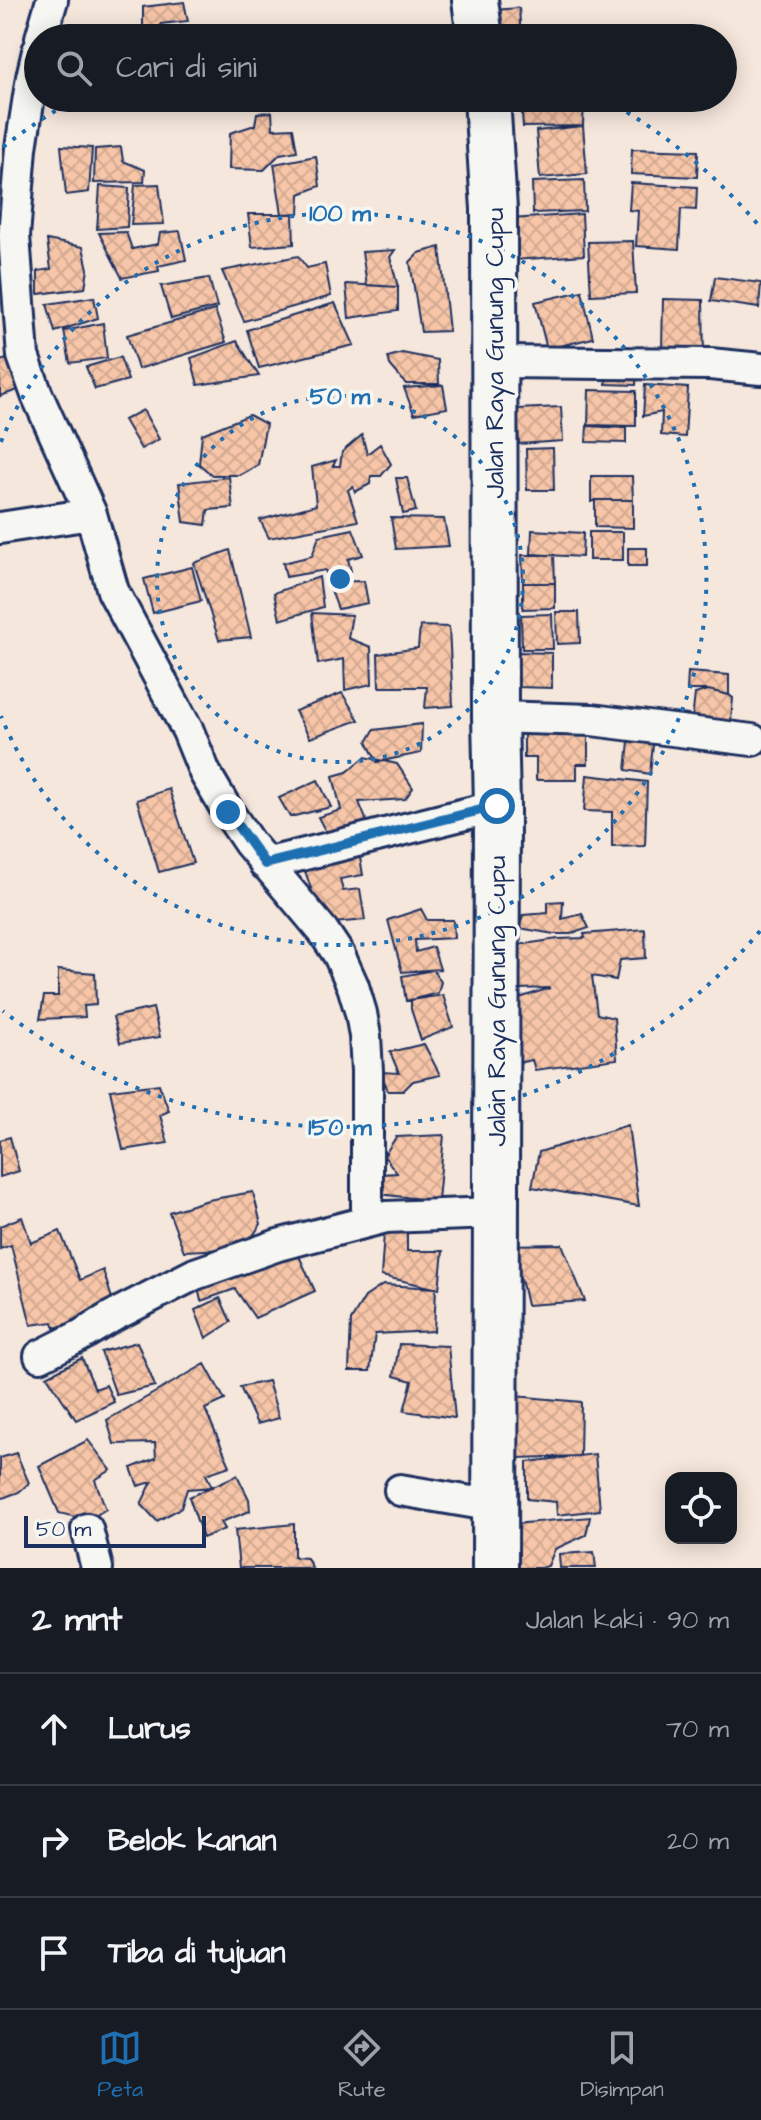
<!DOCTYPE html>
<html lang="id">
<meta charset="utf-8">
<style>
:root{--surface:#171b24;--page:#242831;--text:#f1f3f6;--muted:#9ea1a6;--line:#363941;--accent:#1f6fb2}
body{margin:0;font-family:"Architects Daughter",sans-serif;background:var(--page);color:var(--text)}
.controls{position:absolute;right:24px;bottom:24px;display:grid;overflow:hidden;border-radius:16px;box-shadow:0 4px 20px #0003}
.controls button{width:72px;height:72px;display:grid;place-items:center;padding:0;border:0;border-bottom:2px solid var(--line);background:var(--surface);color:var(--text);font:40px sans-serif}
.scale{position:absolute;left:24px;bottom:20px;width:182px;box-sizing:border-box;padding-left:8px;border:4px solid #1b2f5e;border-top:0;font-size:22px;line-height:28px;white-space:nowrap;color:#1b2f5e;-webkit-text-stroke:6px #f6f6f2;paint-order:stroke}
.stop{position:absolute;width:24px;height:24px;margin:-18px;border:6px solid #1f6fb2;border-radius:50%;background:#fff}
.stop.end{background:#1f6fb2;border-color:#fff;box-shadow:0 2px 8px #0008}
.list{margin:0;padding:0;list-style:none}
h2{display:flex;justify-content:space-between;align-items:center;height:104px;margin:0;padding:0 32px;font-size:34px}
h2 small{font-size:26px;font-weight:400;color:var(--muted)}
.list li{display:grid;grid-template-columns:52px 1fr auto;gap:24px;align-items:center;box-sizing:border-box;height:112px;padding:0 32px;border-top:2px solid var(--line)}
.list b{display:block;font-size:30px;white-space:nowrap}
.list em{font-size:26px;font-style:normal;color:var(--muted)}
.icon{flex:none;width:44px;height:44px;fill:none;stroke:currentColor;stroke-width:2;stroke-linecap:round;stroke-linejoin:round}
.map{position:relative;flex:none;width:761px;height:1568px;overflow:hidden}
.search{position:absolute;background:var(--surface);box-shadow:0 4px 20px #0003;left:24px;right:24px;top:24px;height:88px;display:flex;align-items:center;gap:20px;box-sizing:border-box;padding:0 28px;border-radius:44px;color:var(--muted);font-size:30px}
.sheet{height:440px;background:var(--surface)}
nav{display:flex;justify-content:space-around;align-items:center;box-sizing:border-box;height:112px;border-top:2px solid var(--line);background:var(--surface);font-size:22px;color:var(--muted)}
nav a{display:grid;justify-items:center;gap:4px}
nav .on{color:var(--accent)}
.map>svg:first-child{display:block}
.building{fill:url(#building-cross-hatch);stroke:#1b2f5e;stroke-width:2}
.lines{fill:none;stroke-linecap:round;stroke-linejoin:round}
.street-casing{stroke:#1b2f5e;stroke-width:36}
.highway-casing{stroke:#1b2f5e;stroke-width:50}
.street{stroke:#f6f6f2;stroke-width:30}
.highway{stroke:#f6f6f2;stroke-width:44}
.route{stroke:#1f6fb2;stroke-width:10}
.ring{fill:none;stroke:#1f6fb2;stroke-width:4;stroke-dasharray:4 8}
.labels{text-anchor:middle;stroke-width:7;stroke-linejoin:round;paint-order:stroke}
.street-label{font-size:26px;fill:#1b2f5e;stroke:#f6f6f2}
.centre{fill:#1f6fb2;stroke:#f6f6f2;stroke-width:4}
.ring-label{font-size:24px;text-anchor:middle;font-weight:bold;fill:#1f6fb2;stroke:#f6f6f2;stroke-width:7;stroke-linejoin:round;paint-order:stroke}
</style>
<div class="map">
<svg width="761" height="1568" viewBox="0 0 761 1568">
<defs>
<pattern id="building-cross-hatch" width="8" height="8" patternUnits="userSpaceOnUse" patternTransform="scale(2)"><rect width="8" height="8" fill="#f7c5a7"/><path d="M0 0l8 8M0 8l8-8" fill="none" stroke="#d3aa92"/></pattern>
</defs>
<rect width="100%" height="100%" fill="#f6e7dc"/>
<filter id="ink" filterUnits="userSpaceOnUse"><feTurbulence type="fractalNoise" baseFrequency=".0125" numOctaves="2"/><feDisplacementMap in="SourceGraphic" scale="16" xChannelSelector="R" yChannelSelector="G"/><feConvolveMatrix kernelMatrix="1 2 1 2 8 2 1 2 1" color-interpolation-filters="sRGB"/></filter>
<g filter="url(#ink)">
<path class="building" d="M184,2L188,21L161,24V38H143V7Z
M519,8L521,38H495L494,10Z
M679,31L680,38H636V34Z
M635,32V38H590V34Z
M105,98H147V105L109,109Z
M554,98H584L583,126L523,127L521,101Z
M272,112L273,129L293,128L297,151L280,154L264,170L229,169L230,133L255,125L257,113Z
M583,126L587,174L540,178L536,131Z
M61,146L92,148L89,192L66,195Z
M121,147L123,161L145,170L144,182L94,183L95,149Z
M632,149L698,151L697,177L631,174Z
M316,156L320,186L300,194L299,213L282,214L274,164Z
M584,180L585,211L533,213L532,182Z
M631,183L697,187L696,210L681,209L679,249L636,246L638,211L629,210Z
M159,184L164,224L131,225L135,185Z
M100,186L129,188L127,227L97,229Z
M248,214H293L294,244L252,247Z
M582,214L584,255L514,260L511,219Z
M180,231L186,260L158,266L159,271L122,278L99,233L126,232L132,249L158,244L160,233Z
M47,240L83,247L88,269L85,288L38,294V271L51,269Z
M633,241L636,293L591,295L588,242Z
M440,247L449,331L421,332L410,262L419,253Z
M395,250L390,257L398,287L367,285L362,252Z
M298,256L307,268L325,264L331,296L244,321L222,271Z
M715,277L761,283L759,308L711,301Z
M209,278L217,307L171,319L161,286Z
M346,284L398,287V311L349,318Z
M582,291L593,338L547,349L535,302Z
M94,297L98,318L55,332L47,304Z
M663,299L703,300L704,356L662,351Z
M335,303L354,345L259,368L247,330Z
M215,310L226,342L138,369L127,335Z
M103,323L107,358L70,363L64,331Z
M237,341L259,376L198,385L191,358Z
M608,352L638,353L636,385L606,384Z
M402,353L438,360L439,384H406L390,365L388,357Z
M120,357L128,380L95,389L86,367Z
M7,359L18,390L0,396V361Z
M443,385L447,408L414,414L404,388Z
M645,385L688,388L685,437L661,435L662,412L643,416Z
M589,390L636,391V426L588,425Z
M561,407L563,441L519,444L517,409Z
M143,410L159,439L141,449L124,420Z
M249,415L266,424L258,465L240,475H212L199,464L202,434Z
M587,426L626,428V443L586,442Z
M362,435L367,454L380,444L391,464L381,476H371L370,484L355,492L353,486L348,490L358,521L269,538L260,520L316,505L312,467L336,460L333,466H340L342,452Z
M553,448L554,490H527L526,449Z
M591,476H632L633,500H595L591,502Z
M229,477L233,508L208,510L206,525L184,522L179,483Z
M396,478H407L416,511L403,514Z
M595,500H633V528L595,527Z
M391,518L444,519L449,546L396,549Z
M353,529L363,555L348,559L351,571L328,577L325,570L286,577L283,563L312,556L319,536Z
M532,530L583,533L582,557L531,554Z
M589,532H623V560H589Z
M628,548H647V566H628Z
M230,550L251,637L219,640L194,563Z
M522,555H554L555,583H523Z
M192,567L201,601L153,613L144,579Z
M319,577L323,607L280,620L274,593Z
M364,581L368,603L338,609L328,582Z
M523,583H555V608L523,609Z
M556,612H579L580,643L557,644Z
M312,613L352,615L348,638L371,647L372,684L345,690L344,659L318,664Z
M552,614L553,649H522L521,615Z
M420,626L449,627L453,706L425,708L427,687H379L378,654L418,648Z
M517,652L552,653V688L516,687Z
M688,672L729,675V695L708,690H687Z
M708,690L729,695L733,698L730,733L691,729L695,694Z
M342,693L359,720L310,738L295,711Z
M524,722L588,723V764H577V780H536V758H524Z
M422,724L421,753L377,762L367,742L374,730Z
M630,732L654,735L650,774L626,770Z
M365,757L397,764L413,788L405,799L359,802L367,822L329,838L318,817L341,810L333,776L347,772Z
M587,775L647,782L645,846L612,847V812L584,811Z
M318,780L331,807L290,817L279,798Z
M169,789L193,863L159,872L137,800Z
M358,846L363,875L340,879L343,891L360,889L365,920L323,924L301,859Z
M563,901L562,919L582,914L589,928L571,934H554L519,928L523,915L548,913V902Z
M421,909L427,920H453L454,938L415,940L416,952L433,947L440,969L402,972L388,920Z
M645,929L646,958L620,960L616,980L592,976L597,1014L614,1018L617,1059L535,1070L532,1060L512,1064L501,1004L550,988L519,989L511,946L558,939L585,938L584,934Z
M58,970L95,973L96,1005L84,1006L85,1017L40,1019L44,996H58Z
M433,970L441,982L438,993L406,1001L402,976Z
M443,995L453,1027L421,1040L411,1009V1000Z
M153,1008L160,1037L120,1043L113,1017Z
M424,1044L440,1075L413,1081L403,1091H388L381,1072L399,1073L390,1052Z
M159,1084L169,1111L160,1115L168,1143L123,1150L110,1090Z
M628,1125L639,1206L532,1187L539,1152Z
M444,1135L438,1201L379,1194L381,1174L397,1173L384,1156L396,1137Z
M10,1137L19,1171L0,1177V1140Z
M253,1192L261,1224L252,1237L227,1249L184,1251L169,1212L208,1200Z
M22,1217L31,1243L60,1231L80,1280L103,1270L115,1308L55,1328L53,1322L31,1325L11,1245L0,1249V1226Z
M385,1219L407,1224V1251H443L439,1289L381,1276Z
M562,1244L585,1301L527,1305L521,1279L512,1276L505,1245Z
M290,1247L300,1258L315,1291L255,1318L235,1289L201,1301L196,1279Z
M383,1285L436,1288L434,1331L375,1334L370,1371H349L351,1320L365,1297Z
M220,1298L231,1322L206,1338L195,1310Z
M137,1342L155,1386L116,1395L101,1352Z
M399,1344L448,1346L455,1418L404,1411L412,1381L394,1376Z
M82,1358L95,1389L106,1385L114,1402L76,1420L47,1376Z
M205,1364L225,1400L205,1409L230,1466L206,1474L212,1487L187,1489L181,1508L157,1521L141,1504L152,1482L138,1486L131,1468L156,1458L155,1443L114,1444L107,1420Z
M268,1381L279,1418L257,1424L240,1387Z
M515,1396L581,1402L580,1456L517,1458Z
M88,1440L111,1470L95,1480L106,1509L88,1520L59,1513L39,1466Z
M16,1453L29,1483L19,1492L0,1499V1458Z
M595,1454L600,1510L557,1515L556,1502L527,1499V1462Z
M237,1475L249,1499L250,1511L221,1522L225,1529L203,1538L189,1497Z
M590,1517L586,1535L555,1549L548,1566L541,1568H516L514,1524Z
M294,1524V1557L307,1558L312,1568H239L235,1530Z
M594,1552L596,1568H560L559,1554Z"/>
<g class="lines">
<defs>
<path id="street" d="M41,38L52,0
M38,51L32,77L21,148L14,236L23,356L37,395L91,514L113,591L188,731L205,773L228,812L249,843L323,931L339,955L353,986L361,1013L365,1036L367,1071V1221
M494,362L710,364L761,369
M0,528L91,514
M495,717L592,720L752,740
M265,864L497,806
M40,1356L80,1336L113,1316L195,1274L278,1245L386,1217L494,1213
M400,1490L495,1506
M87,1529L97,1568"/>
<path id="highway" d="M475,0L480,38
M487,98L494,209L495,717L497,806L495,1568"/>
</defs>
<use href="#street" class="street-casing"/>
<use href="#highway" class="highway-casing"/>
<use href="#street" class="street"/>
<use href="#highway" class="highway"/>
</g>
</g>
<g class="lines" filter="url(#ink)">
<path class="route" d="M228,812L265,864L497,806"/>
</g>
<g class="ring">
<circle cx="340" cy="579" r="183"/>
<path d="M1 442A366 366 0 1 1 1 716"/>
<path d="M760 931A548 548 0 0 1 3 1011M3 147A548 548 0 0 1 74 100M254 38A548 548 0 0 1 426 38M606 100A548 548 0 0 1 760 227"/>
</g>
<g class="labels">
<g class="street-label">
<text transform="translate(494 353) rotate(-90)" y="9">Jalan Raya Gunung Cupu</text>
<text transform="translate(496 1001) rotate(-90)" y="9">Jalan Raya Gunung Cupu</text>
</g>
</g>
<circle cx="340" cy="579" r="12" class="centre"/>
<g class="ring-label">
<text x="340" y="221">100 m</text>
<text x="340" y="404">50 m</text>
<text x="340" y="1135">150 m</text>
</g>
</svg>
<div class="controls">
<button><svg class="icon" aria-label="locate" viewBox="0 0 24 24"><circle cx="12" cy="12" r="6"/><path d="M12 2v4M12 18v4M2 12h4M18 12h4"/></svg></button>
</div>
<div class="scale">50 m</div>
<div class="stop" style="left:497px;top:806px"></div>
<div class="stop end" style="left:228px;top:812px"></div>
<div class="search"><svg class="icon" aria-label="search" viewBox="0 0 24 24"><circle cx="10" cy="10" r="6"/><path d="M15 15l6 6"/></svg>Cari di sini</div>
</div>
<section class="sheet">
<h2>2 mnt<small>Jalan kaki · 90 m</small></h2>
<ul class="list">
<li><svg class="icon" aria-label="ahead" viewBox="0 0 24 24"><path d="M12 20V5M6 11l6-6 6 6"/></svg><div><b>Lurus</b></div><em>70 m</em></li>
<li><svg class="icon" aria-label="right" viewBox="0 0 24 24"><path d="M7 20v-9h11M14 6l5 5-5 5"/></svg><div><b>Belok kanan</b></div><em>20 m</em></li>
<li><svg class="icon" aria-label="arrive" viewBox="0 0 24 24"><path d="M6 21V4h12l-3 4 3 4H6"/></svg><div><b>Tiba di tujuan</b></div></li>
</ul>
</section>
<nav>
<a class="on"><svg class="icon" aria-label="map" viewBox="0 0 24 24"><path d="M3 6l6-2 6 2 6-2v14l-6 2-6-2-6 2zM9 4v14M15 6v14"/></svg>Peta</a>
<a><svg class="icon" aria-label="directions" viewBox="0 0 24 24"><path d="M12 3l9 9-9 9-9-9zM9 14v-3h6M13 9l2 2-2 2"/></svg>Rute</a>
<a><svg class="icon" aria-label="saved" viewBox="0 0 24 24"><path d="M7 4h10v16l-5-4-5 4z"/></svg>Disimpan</a>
</nav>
